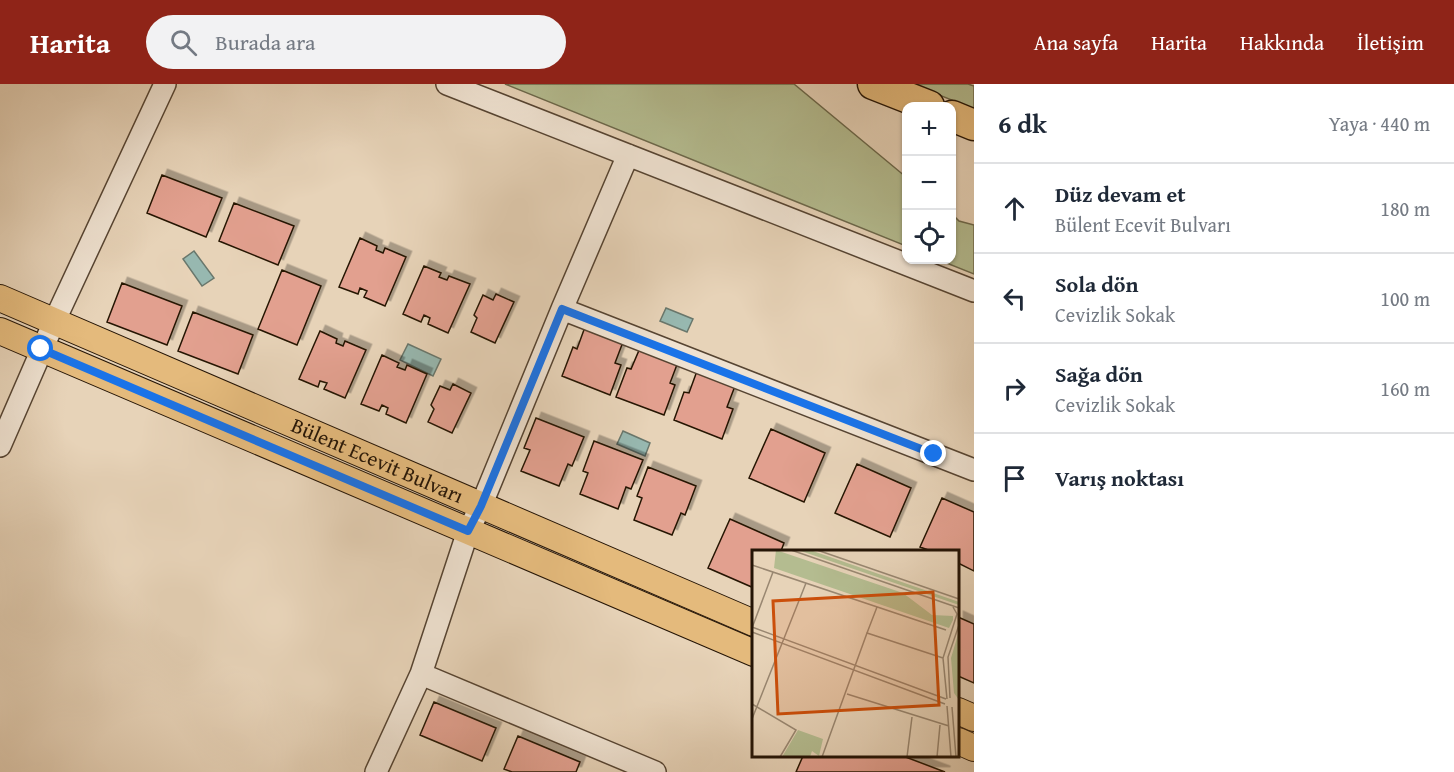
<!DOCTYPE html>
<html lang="tr">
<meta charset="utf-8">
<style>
:root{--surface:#fff;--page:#f2f2f3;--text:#1f2937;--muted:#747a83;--line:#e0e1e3;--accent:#8f2418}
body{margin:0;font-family:"Gentium Book Plus",serif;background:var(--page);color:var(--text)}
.controls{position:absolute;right:18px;top:18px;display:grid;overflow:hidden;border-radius:12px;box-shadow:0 2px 4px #0004}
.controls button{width:54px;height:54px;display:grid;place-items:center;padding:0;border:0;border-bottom:2px solid var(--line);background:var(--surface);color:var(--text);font:30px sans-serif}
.stop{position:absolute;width:18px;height:18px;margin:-14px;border:4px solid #1a73e8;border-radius:50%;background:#fff}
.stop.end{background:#1a73e8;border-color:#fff;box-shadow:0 2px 6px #0008}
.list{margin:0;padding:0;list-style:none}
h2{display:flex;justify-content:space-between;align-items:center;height:78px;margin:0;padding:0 24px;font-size:26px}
h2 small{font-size:20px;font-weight:400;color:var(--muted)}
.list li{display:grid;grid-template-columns:39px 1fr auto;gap:18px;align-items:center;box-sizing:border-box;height:90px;padding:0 24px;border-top:2px solid var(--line)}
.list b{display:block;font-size:22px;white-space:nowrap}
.list p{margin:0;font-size:20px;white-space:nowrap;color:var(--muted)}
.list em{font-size:20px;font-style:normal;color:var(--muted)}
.icon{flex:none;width:33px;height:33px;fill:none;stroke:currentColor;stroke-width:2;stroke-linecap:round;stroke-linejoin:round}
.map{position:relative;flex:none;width:974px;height:688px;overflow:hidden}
header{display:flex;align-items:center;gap:36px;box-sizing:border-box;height:84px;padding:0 30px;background:var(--accent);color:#fff}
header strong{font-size:28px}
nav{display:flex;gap:33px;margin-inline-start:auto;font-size:21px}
.search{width:420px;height:54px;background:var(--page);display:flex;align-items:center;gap:15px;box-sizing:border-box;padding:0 21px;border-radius:33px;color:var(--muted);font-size:22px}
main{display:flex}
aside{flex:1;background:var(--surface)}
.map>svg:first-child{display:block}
.green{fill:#b4bc90;stroke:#6c684b;stroke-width:1.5}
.water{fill:#97b8b0;stroke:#69776c;stroke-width:1.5}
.building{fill:#e2a08f;stroke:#251506;stroke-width:1.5;filter:url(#shadow)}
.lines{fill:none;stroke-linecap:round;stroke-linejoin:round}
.minor-casing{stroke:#564432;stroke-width:24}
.major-casing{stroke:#251506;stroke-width:28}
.highway-casing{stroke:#251506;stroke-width:33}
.minor{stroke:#efe2d1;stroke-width:21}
.major{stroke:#e4ba7c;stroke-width:26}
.highway{stroke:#e4ba7c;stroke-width:30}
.route{stroke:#1a73e8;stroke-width:8}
.labels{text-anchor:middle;stroke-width:4.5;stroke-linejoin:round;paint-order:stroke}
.street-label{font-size:21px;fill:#251506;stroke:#efe2d1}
.inset-road{fill:none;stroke:#998771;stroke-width:1.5}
.view{fill:#cb4f0b;fill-opacity:0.15;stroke:#cb4f0b;stroke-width:3}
.inset-edge{fill:none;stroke:#251506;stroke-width:3}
</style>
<header>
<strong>Harita</strong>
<div class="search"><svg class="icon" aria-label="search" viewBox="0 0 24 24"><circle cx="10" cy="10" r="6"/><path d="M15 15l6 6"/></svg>Burada ara</div>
<nav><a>Ana sayfa</a><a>Harita</a><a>Hakkında</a><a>İletişim</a></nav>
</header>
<main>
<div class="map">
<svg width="974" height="688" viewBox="0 0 974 688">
<defs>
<filter id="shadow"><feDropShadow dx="5.5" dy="-5.5" stdDeviation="0" flood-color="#0004"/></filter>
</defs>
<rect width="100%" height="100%" fill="#e7d3b8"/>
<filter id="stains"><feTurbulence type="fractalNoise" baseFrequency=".00333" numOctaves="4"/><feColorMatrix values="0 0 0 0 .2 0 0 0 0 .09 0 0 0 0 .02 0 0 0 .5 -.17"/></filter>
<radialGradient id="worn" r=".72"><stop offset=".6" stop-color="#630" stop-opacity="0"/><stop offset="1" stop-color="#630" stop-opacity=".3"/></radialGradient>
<path class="green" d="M505,0H794L906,93V162Z
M912,0H968L974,2V25Z
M952,130L959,137L974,141V190L939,176H952Z"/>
<path class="water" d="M194,167L214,194L202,202L183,175Z
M666,224L693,235L687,248L660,237Z
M408,260L441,275L433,292L400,276Z
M623,347L650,359L645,372L617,360Z"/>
<path class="building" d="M162,91L222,114L206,153L147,129Z
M234,119L294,142L278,181L219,157Z
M360,154L377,162L376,166L383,169L385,164L406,173L385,222L364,213L367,207L360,204L358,210L339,203Z
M424,182L441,189L439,193L447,196L449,192L470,200L448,249L428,240L430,234L424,231L421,238L403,230Z
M282,186L321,202L297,261L258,245Z
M122,199L182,222L167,261L107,238Z
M496,210L514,218L495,259L471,248L477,234L474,231L483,211L493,216Z
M193,228L253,251L238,290L178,267Z
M585,243L623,258L615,279L621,281L610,311L562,292L573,263L577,265Z
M320,247L337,255L336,259L343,262L345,257L366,266L345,314L324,305L327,299L320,297L318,303L299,295Z
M640,264L678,278L670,299L675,301L664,331L616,313L627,284L631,285Z
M382,271L399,279L397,283L405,286L407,281L427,290L406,339L386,330L388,324L382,321L379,327L361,320Z
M697,287L735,302L727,323L733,325L722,355L674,336L684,308L689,309Z
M453,300L471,309L452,349L428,338L434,325L431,321L440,302L450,306Z
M536,334L584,353L572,382L568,380L559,402L521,387L530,366L524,364Z
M771,345L825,369L804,418L749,394Z
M594,357L643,376L631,405L626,403L618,425L580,410L588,389L583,387Z
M857,380L911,404L890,453L835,429Z
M648,383L696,402L685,431L681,429L672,451L634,436L642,414L637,412Z
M942,414L974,428V487L958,479V467H931L920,463Z
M730,435L784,459L781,467H754V504L708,484Z
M958,533L974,540V599L958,592Z
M434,618L496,644L482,677L420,651Z
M518,652L580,678L576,688H512L504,685Z
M803,672H903L945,688H796Z"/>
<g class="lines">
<defs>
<path id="minor" d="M447,0L974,207
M562,225L628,71
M0,362L54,238L165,0
M421,590L655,688
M376,688L421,590L468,447L481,422L562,225L974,386"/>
<g id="major">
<path id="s1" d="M0,214L754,539"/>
<path d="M0,247L754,569"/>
<path d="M958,627L974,634"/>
<path d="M958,657L974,664"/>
</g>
<path id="highway" d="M873,0L929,22
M952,32L974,41"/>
</defs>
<use href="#minor" class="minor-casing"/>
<use href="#major" class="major-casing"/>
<use href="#highway" class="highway-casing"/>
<use href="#minor" class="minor"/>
<use href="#major" class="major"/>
<use href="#highway" class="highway"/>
</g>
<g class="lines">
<path class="route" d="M41,265L468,447L481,422L562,225L934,370"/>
</g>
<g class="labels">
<g class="street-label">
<text dy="7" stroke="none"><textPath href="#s1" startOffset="411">Bülent Ecevit Bulvarı</textPath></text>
</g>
</g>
<g transform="translate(752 466)">
<rect width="207" height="207" fill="#e7d3b8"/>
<path d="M24,0L151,43L180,65L201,66V70L197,78L22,18ZM46,0H58L207,52V55ZM207,81L206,110L207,150L202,143L199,108ZM46,180L71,189L67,206L60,201L58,207H30Z" fill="#b4bc90"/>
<path class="inset-road" d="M39,0L207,58M65,0L207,49M0,15L194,80M0,77L194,149M0,78L21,22M0,82L193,154M115,83L125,57M95,144L197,176M198,148L196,107L207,75M195,149L191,108L205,64L201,57M0,154L44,180L28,207M195,156L199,207M200,157L204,207M0,169L54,33M70,207L115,83L191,108M155,207L160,167M185,207L188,175"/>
<path class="view" d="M181,42L187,155L26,164L21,51Z"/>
<rect width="207" height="207" class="inset-edge"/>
</g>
<rect width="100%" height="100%" filter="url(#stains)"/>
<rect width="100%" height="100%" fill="url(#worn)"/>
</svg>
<div class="controls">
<button>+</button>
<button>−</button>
<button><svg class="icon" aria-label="locate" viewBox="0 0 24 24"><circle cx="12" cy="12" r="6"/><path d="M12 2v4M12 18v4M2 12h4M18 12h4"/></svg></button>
</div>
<div class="stop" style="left:41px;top:265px"></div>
<div class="stop end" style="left:934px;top:370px"></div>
</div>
<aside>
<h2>6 dk<small>Yaya · 440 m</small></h2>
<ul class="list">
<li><svg class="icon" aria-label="ahead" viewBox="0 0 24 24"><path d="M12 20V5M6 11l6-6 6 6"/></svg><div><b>Düz devam et</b><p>Bülent Ecevit Bulvarı</p></div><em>180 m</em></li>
<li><svg class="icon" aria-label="left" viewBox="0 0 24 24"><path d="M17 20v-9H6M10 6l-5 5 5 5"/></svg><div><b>Sola dön</b><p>Cevizlik Sokak</p></div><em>100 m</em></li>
<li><svg class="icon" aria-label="right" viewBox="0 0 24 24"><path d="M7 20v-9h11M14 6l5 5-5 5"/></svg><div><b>Sağa dön</b><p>Cevizlik Sokak</p></div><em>160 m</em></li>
<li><svg class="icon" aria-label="arrive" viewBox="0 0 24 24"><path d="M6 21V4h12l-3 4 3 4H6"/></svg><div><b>Varış noktası</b></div></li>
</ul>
</aside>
</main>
